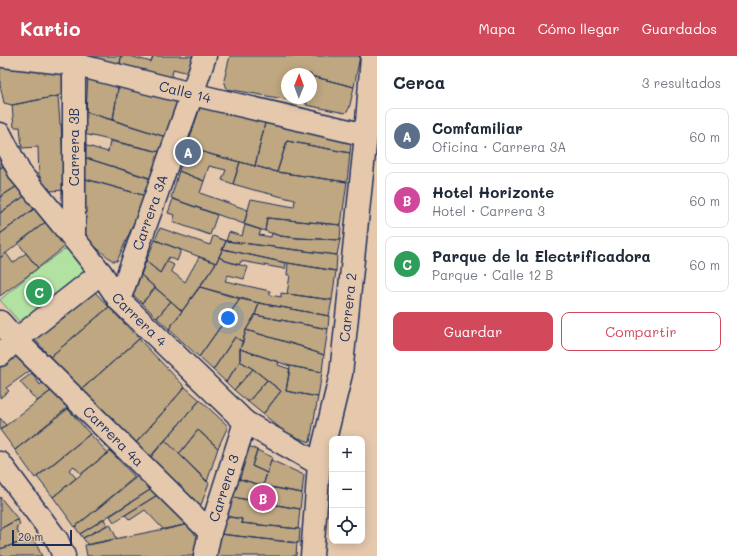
<!DOCTYPE html>
<html lang="es">
<meta charset="utf-8">
<style>
:root{--surface:#fff;--page:#f6f6f7;--text:#1f2937;--muted:#747a83;--line:#e0e1e3;--accent:#d1495b}
body{margin:0;font-family:Mali,sans-serif;background:var(--page);color:var(--text)}
.controls{position:absolute;right:12px;bottom:12px;display:grid;overflow:hidden;border-radius:8px;box-shadow:0 2px 10px #0003}
.controls button{width:36px;height:36px;display:grid;place-items:center;padding:0;border:0;border-bottom:1px solid var(--line);background:var(--surface);color:var(--text);font:20px sans-serif}
.compass{position:absolute;left:281px;top:12px;width:36px;height:36px;border-radius:50%;background:var(--surface);box-shadow:0 2px 10px #0003;rotate:1deg}
.scale{position:absolute;left:12px;bottom:10px;width:60px;box-sizing:border-box;padding-left:4px;border:2px solid #1b2f5e;border-top:0;font-size:11px;line-height:14px;white-space:nowrap;color:#1b2f5e;-webkit-text-stroke:3px #e6c9ad;paint-order:stroke}
.you{position:absolute;left:228px;top:262px;width:14px;height:14px;margin:-10px;border:3px solid #fff;border-radius:50%;background:#1a73e8;box-shadow:0 0 0 6px #1a73e833}
.badge{display:grid;place-items:center;width:26px;height:26px;border-radius:50%;background:var(--accent);color:#fff;font-size:13px;font-weight:700}
.pin{position:absolute;translate:-50% -50%;border:2px solid #fff;box-shadow:0 1px 4px #0006}
.list{margin:0;padding:0;list-style:none}
h2{display:flex;justify-content:space-between;align-items:center;height:52px;margin:0;padding:0 16px;font-size:17px}
h2 small{font-size:13px;font-weight:400;color:var(--muted)}
.list li{display:grid;grid-template-columns:26px 1fr auto;gap:12px;align-items:center;box-sizing:border-box;height:56px;margin:0 8px 8px;padding:0 8px;border:1px solid var(--line);border-radius:8px}
.list b{display:block;font-size:15px;white-space:nowrap}
.list p{margin:0;font-size:13px;white-space:nowrap;color:var(--muted)}
.list em{font-size:13px;font-style:normal;color:var(--muted)}
.actions{display:flex;gap:8px;padding:12px 16px}
.actions a{flex:1;padding:9px 0;border:1px solid var(--accent);border-radius:8px;text-align:center;font-size:14px;color:var(--accent)}
.actions .main{background:var(--accent);color:#fff}
.icon{flex:none;width:22px;height:22px;fill:none;stroke:currentColor;stroke-width:2;stroke-linecap:round;stroke-linejoin:round}
.map{position:relative;flex:none;width:377px;height:500px;overflow:hidden}
header{display:flex;align-items:center;gap:24px;box-sizing:border-box;height:56px;padding:0 20px;background:var(--accent);color:#fff}
header strong{font-size:19px}
nav{display:flex;gap:22px;margin-inline-start:auto;font-size:14px}
main{display:flex}
aside{flex:1;background:var(--surface)}
.map>svg:first-child{display:block}
.green{fill:#b2e2a1;stroke:#668880}
.building{fill:#bea781;stroke:#1b2f5e}
.lines{fill:none;stroke-linecap:round;stroke-linejoin:round}
.minor-casing{stroke:#1b2f5e;stroke-width:25}
.tertiary-casing{stroke:#1b2f5e;stroke-width:25}
.minor{stroke:#e6c9ad;stroke-width:22}
.tertiary{stroke:#e6c9ad;stroke-width:22}
.labels{text-anchor:middle;stroke-width:4;stroke-linejoin:round;paint-order:stroke}
.street-label{font-size:14px;fill:#1b2f5e;stroke:#e6c9ad}
</style>
<header>
<strong>Kartio</strong>
<nav><a>Mapa</a><a>Cómo llegar</a><a>Guardados</a></nav>
</header>
<main>
<div class="map">
<svg width="377" height="500" viewBox="0 0 377 500">
<rect width="100%" height="100%" fill="#e6c9ad"/>
<filter id="ink" filterUnits="userSpaceOnUse"><feTurbulence type="fractalNoise" baseFrequency=".025" numOctaves="2"/><feDisplacementMap in="SourceGraphic" scale="8" xChannelSelector="R" yChannelSelector="G"/><feConvolveMatrix kernelMatrix="1 2 1 2 8 2 1 2 1" color-interpolation-filters="sRGB"/></filter>
<g filter="url(#ink)">
<path class="green" d="M68,192L92,219L25,272L0,244L33,216L64,194Z"/>
<path class="building" d="M85,0H121L120,12Z
M121,0H130L151,6L153,0H192L196,1L189,17L173,13L171,25L119,14Z
M230,0H360L354,31L311,20V23V18H287V42H308L307,47L227,33L224,24Z
M0,7L65,17L64,36L58,40L12,49L4,47L0,29Z
M88,20L119,26L113,64L86,56Z
M311,20L354,31L349,53L345,57L306,49L308,42H311Z
M119,26L180,45L169,82L113,64Z
M58,40L60,68H61L65,134L50,135L49,132H42L41,121H39L38,91L22,92L20,71H14L12,49Z
M201,48L266,63L255,110L213,99L187,91Z
M86,56L172,83L165,97L84,78Z
M266,63L351,87L350,97L287,85L277,116L255,110Z
M110,85L165,97L154,124L83,101L84,89L108,96Z
M287,85L350,97L347,126L277,116Z
M187,91L213,99L240,106L233,128L222,124L226,114L209,110L204,125L179,115Z
M0,94L7,108L0,112Z
M83,101L153,123L146,140L82,122Z
M240,106L277,116L347,126L341,169L267,162L265,175L244,168L251,143L294,151L295,144L254,134L233,128Z
M7,108L22,127L0,141V112Z
M179,115L204,125L200,137L248,154L244,168L171,142Z
M82,122L146,140L117,205H113L78,177Z
M22,127L29,137L0,157V141Z
M29,137L38,150L0,178V157Z
M173,143L217,159L210,179L173,166L175,159L168,157Z
M38,150L48,164L0,202V178Z
M267,162L341,169L340,184L298,182L280,180L265,175Z
M48,164L67,189L38,212L18,187Z
M245,169L261,174L259,179L271,181L272,177L280,180L298,182L340,184L337,199L226,185L229,176L242,180Z
M160,172L210,189L213,180L226,185L216,207L155,184Z
M155,184L181,194L177,205L169,201L160,217L146,205Z
M226,185L337,199L336,215L282,206L223,193Z
M223,193L286,207L285,213L241,205L239,209L226,205L219,201Z
M6,197L13,207L26,197L38,212L0,240V202Z
M199,201L216,207L182,255L141,219L146,205L160,217L167,205L174,209L171,215L185,226Z
M219,201L226,205L248,211L244,223L228,219L225,225L270,235V239L281,241V237L332,244L329,260L259,247L200,231L216,207Z
M288,207L336,215L332,244L287,238L290,219H287Z
M141,219L155,232L142,247L133,239Z
M200,231L240,243L199,301L169,273Z
M155,232L171,245L157,262L142,247Z
M92,233L109,251L50,301L31,279Z
M240,243L259,247L255,259L246,274L243,286L235,281L213,314L199,301Z
M171,245L182,255L169,273L157,262Z
M259,247L329,260L328,273L255,259Z
M109,251L139,283L82,333L50,301Z
M255,259L328,273L324,299L303,292V291L246,274Z
M246,274L303,291V292L324,299L322,316L290,310L240,293Z
M235,281L243,286L240,293V305L226,326L213,314Z
M139,283L185,331L135,388L82,333Z
M240,293L279,306L278,309L290,313L286,335L318,341L310,386L287,378L263,358L281,335L253,313L240,305Z
M15,295L31,314L6,332L9,335L0,342V307Z
M240,305L253,313L234,334L226,326Z
M290,310L322,316L318,341L286,335Z
M253,313L267,324L248,346L234,334Z
M32,317L40,329L43,326L51,335L37,345L20,326Z
M267,324L281,335L263,358L248,346Z
M185,331L200,344L150,402L135,388Z
M52,334L69,352L15,394L0,374Z
M200,344L228,370L218,392L198,374L179,398L165,384Z
M67,352L90,378L35,422L15,394Z
M0,362L6,369L0,374Z
M198,374L218,392L207,426L179,398Z
M90,378L108,397L81,418L74,410L69,414L76,422L53,441L37,421Z
M165,384L209,427L201,449L190,448L147,404Z
M241,386L257,394L252,410L267,417L263,430L237,422Z
M257,394L272,401L267,417L252,410Z
M110,395L135,421L75,471L53,441Z
M271,404L304,419L302,437L263,430Z
M139,419L153,432L80,478L75,471Z
M232,421L261,429L258,446L227,440Z
M261,429L302,437L300,453L258,446Z
M153,432L159,438L114,466L110,460Z
M159,438L189,468L164,474L145,454L130,464L125,459Z
M227,440L300,453L298,473L241,467L242,463L224,460Z
M0,441L18,463L0,473Z
M224,460L242,463L241,467L300,473L299,487L220,478Z
M18,463L20,469L16,471L20,481H26L28,484L0,493V473Z
M104,463L107,469L83,482L80,478Z
M110,468L117,483L88,489L83,482Z
M189,468L201,473L199,500H87L85,489Z
M220,478L297,487L296,500H215Z
M33,482L42,500H0V493Z"/>
<g class="lines">
<defs>
<g id="minor">
<path id="s1" d="M3,0L73,8L192,38L366,79"/>
<path d="M74,0V183"/>
<path id="s2" d="M0,78L20,117L74,183L101,217L119,244L245,366L319,408"/>
<path id="s3" d="M119,244L192,38L205,0"/>
<path d="M0,299L16,284L101,217"/>
<path d="M0,407L57,484L64,500"/>
<path id="s4" d="M210,476L245,366"/>
<path id="s5" d="M312,500L319,408L341,318L366,79L372,0"/>
</g>
<g id="tertiary">
<path id="s6" d="M0,266L16,284L210,476L205,500"/>
</g>
</defs>
<use href="#minor" class="minor-casing"/>
<use href="#tertiary" class="tertiary-casing"/>
<use href="#minor" class="minor"/>
<use href="#tertiary" class="tertiary"/>
</g>
</g>
<g class="labels">
<g class="street-label">
<text dy="5" stroke="none"><textPath href="#s1" startOffset="186">Calle 14</textPath></text>
<text transform="translate(74 91) rotate(-90)" y="5">Carrera 3B</text>
<text dy="5" stroke="none"><textPath href="#s3" startOffset="93">Carrera 3A</textPath></text>
<text dy="5" stroke="none"><textPath href="#s5" startOffset="252">Carrera 2</textPath></text>
<text dy="5" stroke="none"><textPath href="#s2" startOffset="233">Carrera 4</textPath></text>
<text dy="5" stroke="none"><textPath href="#s6" startOffset="161">Carrera 4a</textPath></text>
<text dy="5" stroke="none"><textPath href="#s4" startOffset="46">Carrera 3</textPath></text>
</g>
</g>
</svg>
<div class="controls">
<button>+</button>
<button>−</button>
<button><svg class="icon" aria-label="locate" viewBox="0 0 24 24"><circle cx="12" cy="12" r="6"/><path d="M12 2v4M12 18v4M2 12h4M18 12h4"/></svg></button>
</div>
<svg class="compass" viewBox="-18 -18 36 36"><path d="M0-13l5 13h-10z" fill="#e53935"/><path d="M0 13l5-13h-10z" fill="#747a83"/></svg>
<div class="scale">20 m</div>
<div class="you"></div>
<div class="pin badge" style="left:188px;top:96px;background:#5c6f8a">A</div>
<div class="pin badge" style="left:263px;top:442px;background:#d1479c">B</div>
<div class="pin badge" style="left:39px;top:236px;background:#2e9e5b">C</div>
</div>
<aside>
<h2>Cerca<small>3 resultados</small></h2>
<ul class="list">
<li><span class="badge" style="background:#5c6f8a">A</span><div><b>Comfamiliar</b><p>Oficina · Carrera 3A</p></div><em>60 m</em></li>
<li><span class="badge" style="background:#d1479c">B</span><div><b>Hotel Horizonte</b><p>Hotel · Carrera 3</p></div><em>60 m</em></li>
<li><span class="badge" style="background:#2e9e5b">C</span><div><b>Parque de la Electrificadora</b><p>Parque · Calle 12 B</p></div><em>60 m</em></li>
</ul>
<div class="actions"><a class="main">Guardar</a><a>Compartir</a></div>
</aside>
</main>
